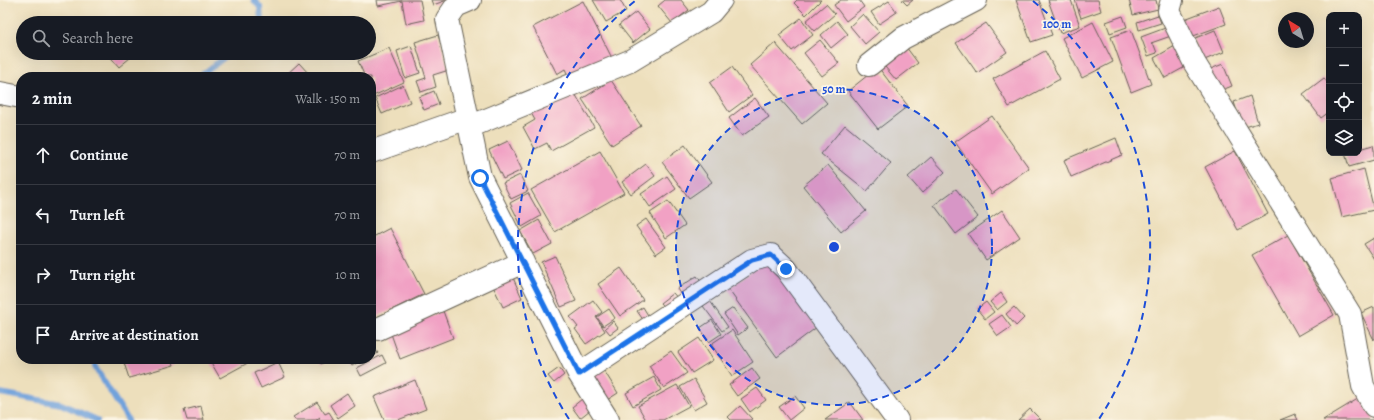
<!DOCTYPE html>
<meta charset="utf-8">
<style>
:root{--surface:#171b24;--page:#242831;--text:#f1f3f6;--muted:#9ea1a6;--line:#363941}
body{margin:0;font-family:Alegreya,serif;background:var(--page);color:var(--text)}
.controls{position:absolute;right:12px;top:12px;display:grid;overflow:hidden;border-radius:8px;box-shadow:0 4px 16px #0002}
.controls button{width:36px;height:36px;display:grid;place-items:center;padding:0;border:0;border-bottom:1px solid var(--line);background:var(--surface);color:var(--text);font:20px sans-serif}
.compass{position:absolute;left:1278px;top:12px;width:36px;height:36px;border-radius:50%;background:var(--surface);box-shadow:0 4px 16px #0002;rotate:322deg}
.stop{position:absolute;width:12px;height:12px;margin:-9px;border:3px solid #1a73e8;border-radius:50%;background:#fff}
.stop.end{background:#1a73e8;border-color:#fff;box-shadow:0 1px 4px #0008}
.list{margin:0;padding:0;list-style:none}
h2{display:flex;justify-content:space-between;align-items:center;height:52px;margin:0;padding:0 16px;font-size:17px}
h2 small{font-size:13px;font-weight:400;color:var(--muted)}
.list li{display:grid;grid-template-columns:26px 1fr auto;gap:12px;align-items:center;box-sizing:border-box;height:60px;padding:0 16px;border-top:1px solid var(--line)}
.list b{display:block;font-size:15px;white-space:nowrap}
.list em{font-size:13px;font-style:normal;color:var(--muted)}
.icon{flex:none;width:22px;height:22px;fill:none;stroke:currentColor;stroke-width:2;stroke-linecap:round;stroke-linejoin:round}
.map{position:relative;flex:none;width:1374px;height:420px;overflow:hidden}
.search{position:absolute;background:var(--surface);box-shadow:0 4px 16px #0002;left:16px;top:16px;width:360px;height:44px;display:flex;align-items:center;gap:10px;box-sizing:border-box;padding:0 14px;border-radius:22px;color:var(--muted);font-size:15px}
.panel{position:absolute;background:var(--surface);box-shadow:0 4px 16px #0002;left:16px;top:72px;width:360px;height:292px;border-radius:16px}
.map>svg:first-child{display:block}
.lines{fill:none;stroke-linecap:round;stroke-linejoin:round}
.stream{stroke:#71a2db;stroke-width:6}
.building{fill:#f1a1c4}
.minor-casing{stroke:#656054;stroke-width:24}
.minor{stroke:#fff;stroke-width:22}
.route{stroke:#1a73e8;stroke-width:5}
.ring{fill:none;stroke:#1d4ed8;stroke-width:2;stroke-dasharray:7 5}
.centre{fill:#1d4ed8;stroke:#fcf5e5;stroke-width:2}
.ring-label{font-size:12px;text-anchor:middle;font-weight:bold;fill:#1d4ed8;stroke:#fcf5e5;stroke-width:3.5;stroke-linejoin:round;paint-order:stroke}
</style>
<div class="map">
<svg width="1374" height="420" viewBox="0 0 1374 420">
<rect width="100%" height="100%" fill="#fcf5e5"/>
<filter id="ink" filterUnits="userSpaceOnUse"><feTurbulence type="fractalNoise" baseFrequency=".025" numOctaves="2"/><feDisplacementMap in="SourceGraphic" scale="8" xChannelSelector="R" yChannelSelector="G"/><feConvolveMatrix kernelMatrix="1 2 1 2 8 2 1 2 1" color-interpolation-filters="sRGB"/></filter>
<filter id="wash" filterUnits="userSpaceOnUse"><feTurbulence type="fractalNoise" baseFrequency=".012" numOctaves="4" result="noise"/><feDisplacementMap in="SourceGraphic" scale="16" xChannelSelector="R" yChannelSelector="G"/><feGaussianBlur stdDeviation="0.9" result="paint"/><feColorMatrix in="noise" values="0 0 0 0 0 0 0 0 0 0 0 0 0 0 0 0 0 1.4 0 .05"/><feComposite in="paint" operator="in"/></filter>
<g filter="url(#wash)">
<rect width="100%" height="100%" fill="#eddfbc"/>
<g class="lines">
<path class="stream" d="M254,0L260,7L261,21L259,23
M199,77L230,53
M95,359V367L128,420
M0,393L61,404L97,420"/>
</g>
<g id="blocks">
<path class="building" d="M377,0H420L424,20L406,24L402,1L378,6Z
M431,0H447L433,5Z
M593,0H620L626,11L606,22Z
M665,0H681L689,10L672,23L658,6Z
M797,0H821L806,15L794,3Z
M841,0H859L864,7L846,21L834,5Z
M902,0H913L907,5Z
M1016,0H1039L1052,35L1031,42Z
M1048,0H1071L1080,26L1060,33Z
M1075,0H1098L1101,11L1081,18Z
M1129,0H1156L1158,9L1133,15Z
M583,1L613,60L571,81L565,69L557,74L533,27Z
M889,1L897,12L879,24L871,12Z
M826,4L835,14L815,31L806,21Z
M1219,6L1226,24L1188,38L1182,20Z
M636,12L650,29L633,43L619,25Z
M863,14L879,32L865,44L850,26Z
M1158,15L1161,23L1139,30L1137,22Z
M1123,16L1127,27L1110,33L1106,22Z
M801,18L813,35L792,51L779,35Z
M837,21L848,34L831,48L821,35Z
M1093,22L1113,62L1082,78L1062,38Z
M986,23L1007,52L977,73L956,43Z
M1168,27L1171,36L1151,43L1154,45L1157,53L1148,56L1141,37Z
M1131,30L1151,84L1131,92L1111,37Z
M1215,30L1224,52L1202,61L1193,39Z
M438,35L449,70L433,75L436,87L421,92L417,81L426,78L415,42Z
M820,40L839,63L822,76L804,53Z
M1182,42L1194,62L1165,78L1154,58Z
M775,43L827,103L802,124L750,65Z
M903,43L918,63L896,80L880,61Z
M411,46L420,73L405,78L397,51Z
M389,48L404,82L373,96L371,92V77H365L358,61Z
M1045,51L1060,79L1009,107L993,79Z
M107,53H136L119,67Z
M299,63L309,74L306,77H288L286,75Z
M1223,64L1232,86L1217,92L1208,70Z
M732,67L752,95L729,112L710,83Z
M878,67L908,106L878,129L848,91Z
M353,72L356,77H344Z
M1324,78L1329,84V112L1321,118L1303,94Z
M611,80L641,126L612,145L582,99Z
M403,85L410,102L382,114L375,98Z
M573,90L594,127L551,151L547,143L535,149L523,127L535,120L531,113Z
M434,91L439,104L424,110L419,97Z
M1250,96L1258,123L1242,128L1234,102Z
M755,98L769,117L742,136L729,118Z
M992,116L1029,168L992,194L955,142Z
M845,125L891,163L867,191L821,154Z
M1116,138L1122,155L1071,177L1064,160Z
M508,141L522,170L503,179L489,150Z
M685,145L712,182L689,198L662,162Z
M1373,145L1374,150V160L1349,167L1345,153H1359V149Z
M600,151L624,193L555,232L531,190Z
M1235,151L1268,214L1238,230L1205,167Z
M931,157L945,172L922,193L908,177Z
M646,164L655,176L631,194L622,182Z
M828,165L866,211L841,232L803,186Z
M1364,169L1374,210L1342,217L1332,178Z
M520,175L528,191L511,199L503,183Z
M667,176L676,189L650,207L641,194Z
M956,189L978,217L956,234L934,205Z
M528,193L541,216L522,227L510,203Z
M668,201L685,225L666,238L650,213Z
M1002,210L1020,237L986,260L968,234Z
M646,219L666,247L656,254L636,226Z
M539,220L552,244L533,254L520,231Z
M390,228L424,294L373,319L371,314V238Z
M1288,235L1334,315L1298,336L1252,255Z
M1374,238V259L1364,244Z
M555,256L576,301L561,307L541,262Z
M767,259L817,327L777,357L728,289Z
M621,268L643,300L620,316L598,284Z
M510,271L522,298L503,307L490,280Z
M697,276L702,283L683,298L677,289Z
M673,293L680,301L667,311L660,303Z
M1001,293L1007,302L997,310L990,302Z
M593,300L602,312L596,317L605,331L586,344L575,329L578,327L570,317Z
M710,301L728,327L722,331L703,306Z
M986,302L994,312L985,319L977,309Z
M643,307L649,317L644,321L637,311Z
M1014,307L1024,318L1016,326L1006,314Z
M1374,307V340L1361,313Z
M733,308L748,328L738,335L724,314Z
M609,309L615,318L603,326L597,317Z
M443,311L453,338L400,359L390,331Z
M1002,315L1011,327L998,336L989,324Z
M712,320L721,334L709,342L700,328Z
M613,321L618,328L610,334L605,328Z
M732,330L753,362L732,376L711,344Z
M699,338L713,360L692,373L678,352Z
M371,344L378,353L371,358Z
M671,351L687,373L664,388L649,366Z
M382,355L386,363L361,376L357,368Z
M125,359H172L174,365L129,378L123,360Z
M209,359H255L220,378Z
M318,359H329L321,364Z
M347,359H363L352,366Z
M278,362L285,377L261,388L254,373Z
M559,368L564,375L554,383L548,376Z
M752,368L760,379L737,396L729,385Z
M603,369L618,393L607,400L592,376Z
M654,377L661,390L633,406L626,393Z
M694,379L707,402L694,410L680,387Z
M415,380L426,409L398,420H384L374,397Z
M677,385L689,406L663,420H646L638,406Z
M757,388L766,400L750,412L741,399Z
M347,393L355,406L338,418L330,405Z
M587,395L595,406L580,418L572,407Z
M795,396L804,408L789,420L779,407Z
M1361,397L1374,420H1323Z
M317,402L325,414L329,412L334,420H317L320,417L316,420H295L293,417Z
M850,402L863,420H825Z
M201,406L204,420H187L184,410Z
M740,406L752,419L750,420H731L728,417Z
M1030,409L1041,420H1018Z
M1295,414L1298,420H1280Z"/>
</g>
</g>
<g filter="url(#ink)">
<use href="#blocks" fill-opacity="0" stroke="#656054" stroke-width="1"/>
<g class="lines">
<defs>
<path id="minor" d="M470,0L456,6L447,19L480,177L579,374L608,420
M1172,0L1169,11L1195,64L1350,314L1363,386L1374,406
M869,65L903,38L976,0
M0,93L21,97
M469,127L630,61L711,12L721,0
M371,152L468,118
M378,329L523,262
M579,374L752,260L771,255L786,269L897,420"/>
</defs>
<use href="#minor" class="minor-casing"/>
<use href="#minor" class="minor"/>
</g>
</g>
<g class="lines" filter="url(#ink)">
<path class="route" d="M480,178L579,374L752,260L771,255L786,269"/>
</g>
<circle cx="834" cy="247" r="158" fill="#1d4ed8" fill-opacity=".12"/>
<g class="ring">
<circle cx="834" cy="247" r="158"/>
<path d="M569 419A316 316 0 0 1 635 1M1033 1A316 316 0 0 1 1099 419"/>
</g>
<circle cx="834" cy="247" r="6" class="centre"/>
<g class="ring-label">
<text x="1057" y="28">100 m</text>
<text x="834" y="93">50 m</text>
</g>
</svg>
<div class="controls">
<button>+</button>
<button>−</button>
<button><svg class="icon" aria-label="locate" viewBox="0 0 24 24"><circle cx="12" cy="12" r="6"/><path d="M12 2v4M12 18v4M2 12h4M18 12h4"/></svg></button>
<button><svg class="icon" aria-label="layers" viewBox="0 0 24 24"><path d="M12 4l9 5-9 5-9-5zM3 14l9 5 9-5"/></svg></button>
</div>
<svg class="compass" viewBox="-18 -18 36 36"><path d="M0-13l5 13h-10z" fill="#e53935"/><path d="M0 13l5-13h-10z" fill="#9ea1a6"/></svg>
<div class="stop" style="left:480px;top:178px"></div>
<div class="stop end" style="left:786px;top:269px"></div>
<div class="search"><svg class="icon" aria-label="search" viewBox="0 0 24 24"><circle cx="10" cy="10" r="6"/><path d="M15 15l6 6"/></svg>Search here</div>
<section class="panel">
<h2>2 min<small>Walk · 150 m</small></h2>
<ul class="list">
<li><svg class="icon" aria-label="ahead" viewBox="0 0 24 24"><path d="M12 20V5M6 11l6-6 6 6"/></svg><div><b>Continue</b></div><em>70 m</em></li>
<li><svg class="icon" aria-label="left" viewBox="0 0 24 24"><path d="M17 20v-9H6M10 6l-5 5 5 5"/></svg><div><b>Turn left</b></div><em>70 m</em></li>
<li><svg class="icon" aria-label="right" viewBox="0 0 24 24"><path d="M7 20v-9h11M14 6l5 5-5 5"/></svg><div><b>Turn right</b></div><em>10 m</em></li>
<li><svg class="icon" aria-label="arrive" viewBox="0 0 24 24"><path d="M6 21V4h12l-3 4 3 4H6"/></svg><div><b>Arrive at destination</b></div></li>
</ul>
</section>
</div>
